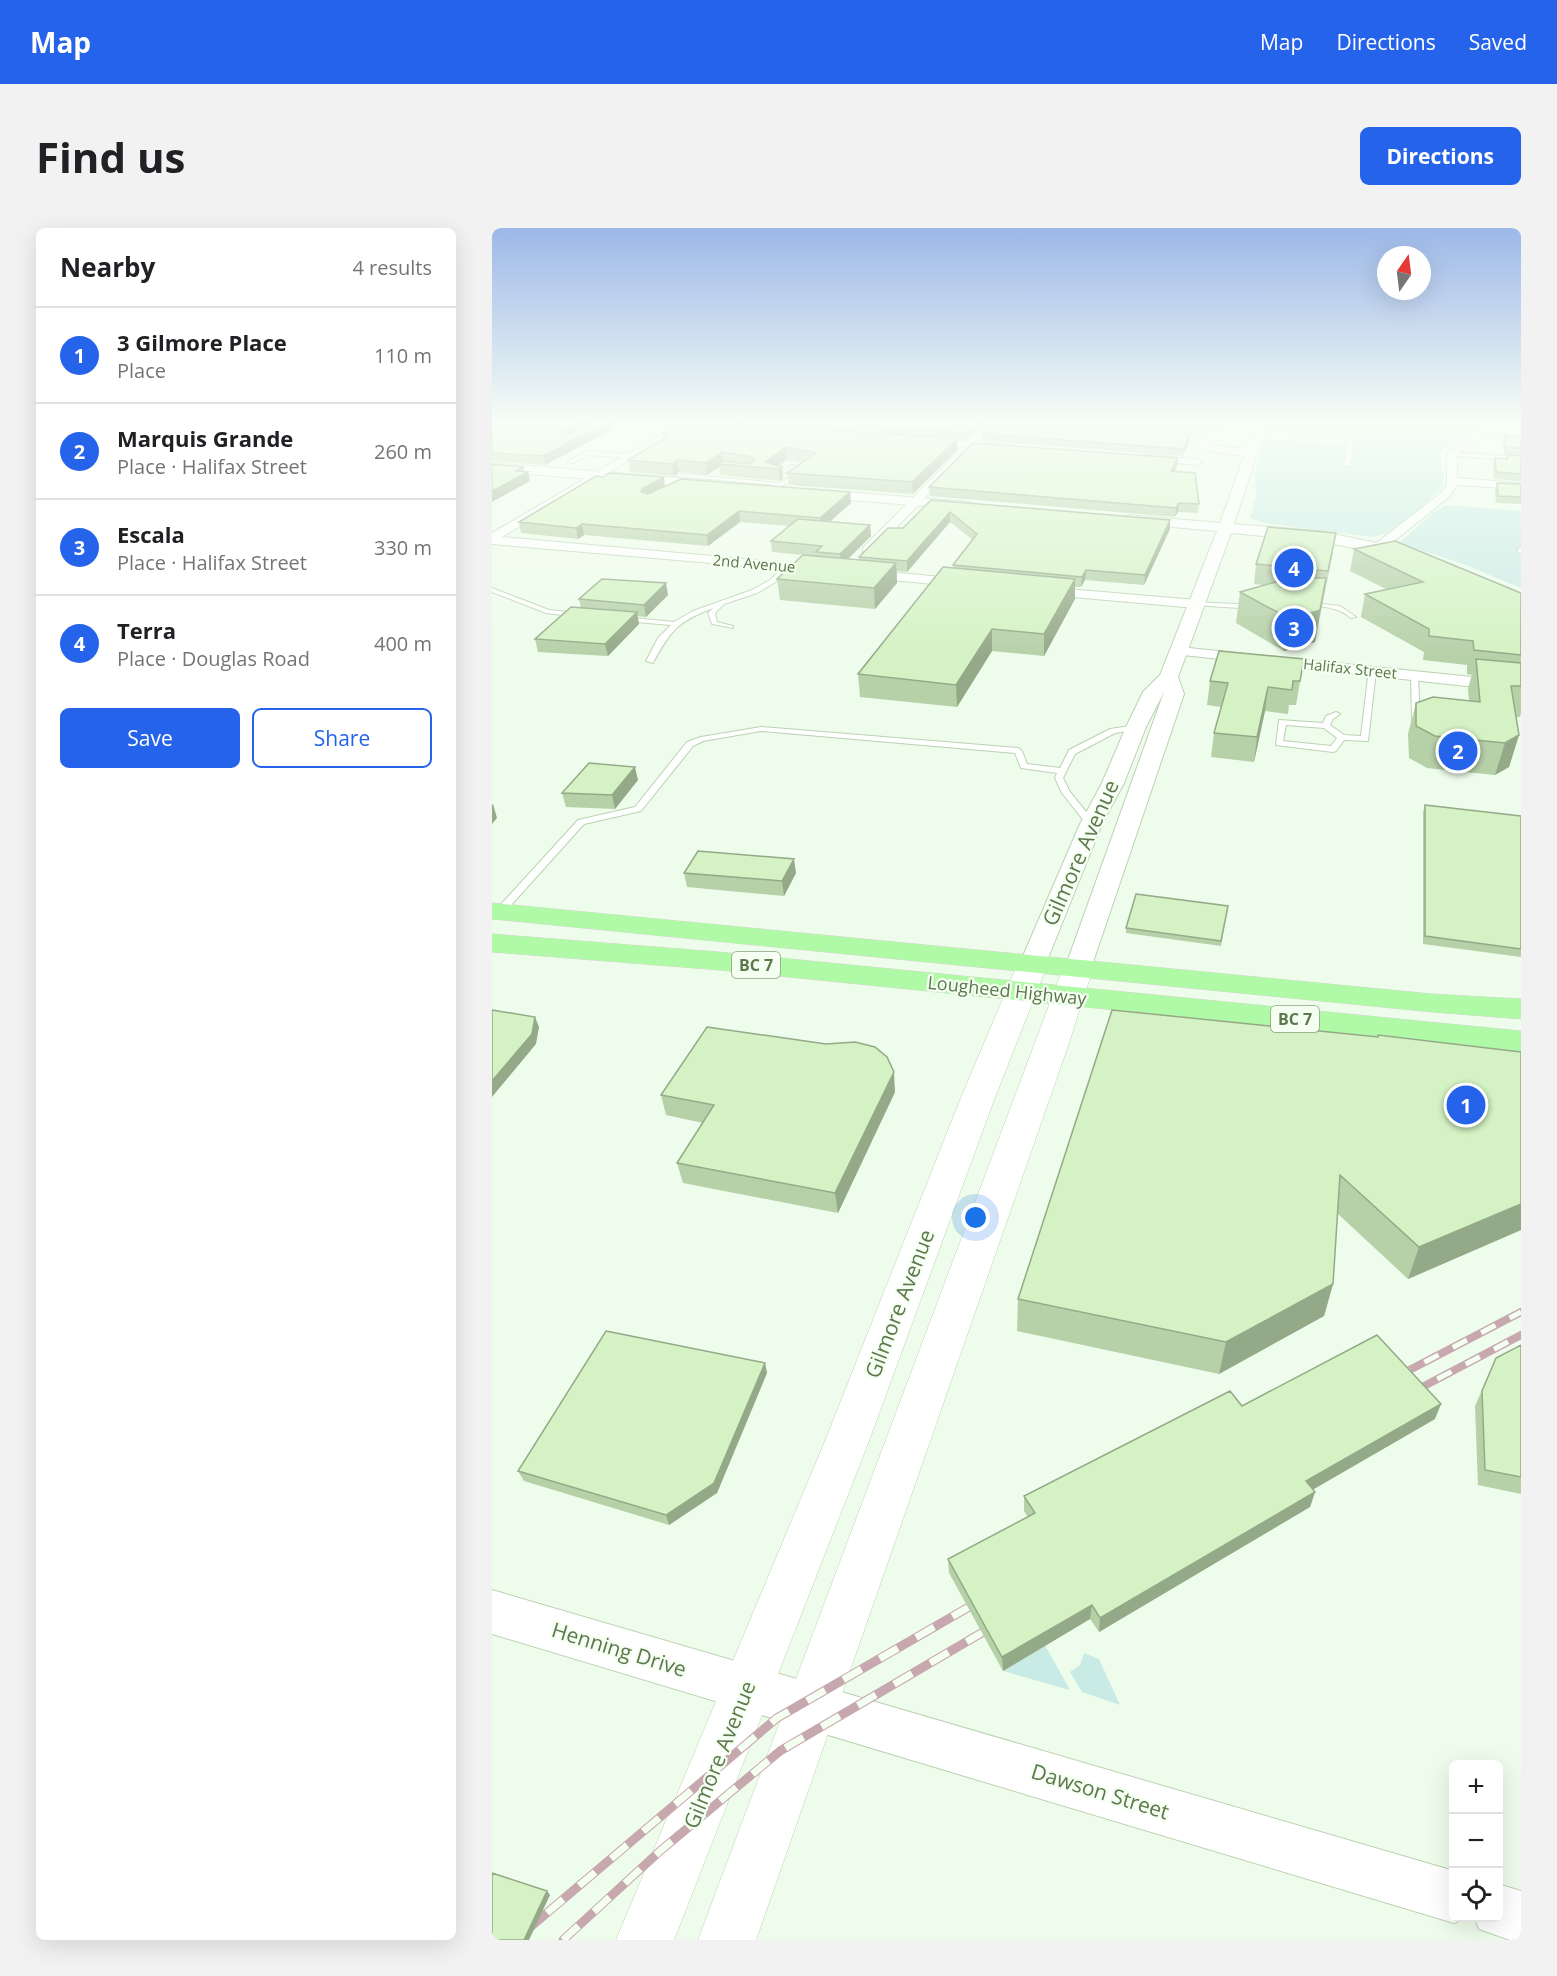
<!DOCTYPE html>
<meta charset="utf-8">
<style>
:root{--surface:#fff;--page:#f2f2f2;--text:#202124;--muted:#757577;--line:#e0e0e0;--accent:#2563eb}
body{margin:0;font-family:"Open Sans",sans-serif;background:var(--page);color:var(--text)}
.controls{position:absolute;right:18px;bottom:18px;display:grid;overflow:hidden;border-radius:9px;box-shadow:0 6px 24px #0002}
.controls button{width:54px;height:54px;display:grid;place-items:center;padding:0;border:0;border-bottom:2px solid var(--line);background:var(--surface);color:var(--text);font:30px sans-serif}
.compass{position:absolute;left:885px;top:18px;width:54px;height:54px;border-radius:50%;background:var(--surface);box-shadow:0 6px 24px #0002;rotate:14deg}
.you{position:absolute;left:484px;top:990px;width:21px;height:21px;margin:-15px;border:4px solid #fff;border-radius:50%;background:#1a73e8;box-shadow:0 0 0 9px #1a73e833}
.badge{display:grid;place-items:center;width:39px;height:39px;border-radius:50%;background:var(--accent);color:#fff;font-size:20px;font-weight:700}
.pin{position:absolute;translate:-50% -50%;border:3px solid #fff;box-shadow:0 2px 6px #0006}
.list{margin:0;padding:0;list-style:none}
h2{display:flex;justify-content:space-between;align-items:center;height:78px;margin:0;padding:0 24px;font-size:26px}
h2 small{font-size:20px;font-weight:400;color:var(--muted)}
.list li{display:grid;grid-template-columns:39px 1fr auto;gap:18px;align-items:center;box-sizing:border-box;height:96px;padding:0 24px;border-top:2px solid var(--line)}
.list b{display:block;font-size:22px;white-space:nowrap}
.list p{margin:0;font-size:20px;white-space:nowrap;color:var(--muted)}
.list em{font-size:20px;font-style:normal;color:var(--muted)}
.actions{display:flex;gap:12px;padding:18px 24px}
.actions a{flex:1;padding:14px 0;border:2px solid var(--accent);border-radius:9px;text-align:center;font-size:21px;color:var(--accent)}
.actions .main{background:var(--accent);color:#fff}
.icon{flex:none;width:33px;height:33px;fill:none;stroke:currentColor;stroke-width:2;stroke-linecap:round;stroke-linejoin:round}
.map{position:relative;flex:none;width:1029px;height:1712px;overflow:hidden;border-radius:9px}
header{display:flex;align-items:center;gap:36px;box-sizing:border-box;height:84px;padding:0 30px;background:var(--accent);color:#fff}
header strong{font-size:28px}
nav{display:flex;gap:33px;margin-inline-start:auto;font-size:21px}
.intro{display:flex;align-items:center;justify-content:space-between;box-sizing:border-box;height:144px;padding:0 36px}
h1{margin:0;font-size:42px}
.button{padding:15px 27px;border-radius:9px;background:var(--accent);color:#fff;font-size:21px;font-weight:700}
main{display:flex;gap:36px;padding:0 36px}
aside{flex:1;background:var(--surface);border-radius:9px;box-shadow:0 6px 24px #0002}
.map>svg:first-child{display:block}
.green{fill:#c9ebe5}
.lines{fill:none;stroke-linecap:round;stroke-linejoin:round}
.service-casing{stroke:#bcd2b3;stroke-width:2}
.minor-casing{stroke:#bcd2b3;stroke-width:2}
.tertiary-casing{stroke:#bcd2b3;stroke-width:2}
.secondary-casing{stroke:#bbd5b0;stroke-width:1}
.primary-casing{stroke:#d2d9cd;stroke-width:1}
.service{fill:#fff;fill-rule:evenodd}
.minor{fill:#fff;fill-rule:evenodd}
.tertiary{fill:#fff;fill-rule:evenodd}
.secondary{fill:#fff;fill-rule:evenodd}
.primary{fill:#b0f9a6;fill-rule:evenodd}
.rail-far1-casing{stroke:#c8a8af;stroke-width:8}
.rail-casing{stroke:#c8a8af;stroke-width:9}
.rail-far1{stroke:#f4fff2;stroke-width:5;stroke-dasharray:16;stroke-linecap:butt}
.rail{stroke:#f4fff2;stroke-width:7;stroke-dasharray:21;stroke-linecap:butt}
.wall{fill:#b6d0a8}
.shaded-wall{fill:#94a988}
.building{fill:#d4f2c3;stroke:#94a988;stroke-width:1.5}
.labels{text-anchor:middle;stroke-width:4.5;stroke-linejoin:round;paint-order:stroke}
.far-street-label{font-size:15px;fill:#5e784e;stroke:#f4fff2}
.shield{fill:#f4fff2;stroke:#8ba07f;stroke-width:1.5}
.shield-label{font-size:16px;font-weight:bold;fill:#5e784e}
.street-label{font-size:18px;fill:#5e784e;stroke:#f4fff2}
.near-street-label{font-size:21px;fill:#5e784e;stroke:#f4fff2}
</style>
<header>
<strong>Map</strong>
<nav><a>Map</a><a>Directions</a><a>Saved</a></nav>
</header>
<div class="intro"><h1>Find us</h1><a class="button">Directions</a></div>
<main>
<aside>
<h2>Nearby<small>4 results</small></h2>
<ul class="list">
<li><span class="badge">1</span><div><b>3 Gilmore Place</b><p>Place</p></div><em>110 m</em></li>
<li><span class="badge">2</span><div><b>Marquis Grande</b><p>Place · Halifax Street</p></div><em>260 m</em></li>
<li><span class="badge">3</span><div><b>Escala</b><p>Place · Halifax Street</p></div><em>330 m</em></li>
<li><span class="badge">4</span><div><b>Terra</b><p>Place · Douglas Road</p></div><em>400 m</em></li>
</ul>
<div class="actions"><a class="main">Save</a><a>Share</a></div>
</aside>
<div class="map">
<svg width="1029" height="1712" viewBox="0 0 1029 1712">
<rect width="100%" height="100%" fill="#eefceb"/>
<path class="green" d="M776,192L855,195L856,192H992L991,195L949,224V242L952,245L951,259L923,284L893,306L881,309L772,295L758,290L764,269L763,245L771,211L864,217L865,210L771,204Z
M954,277L1029,283V360L971,336L907,315L942,284Z
M553,1417L578,1462L511,1443Z
M592,1425L607,1431L628,1477L590,1464L578,1444L588,1437Z"/>
<g class="lines">
<defs>
<path id="service" d="M860,192H864L858,237L855,239L852,237Z
M107,196H191L193,197L105,198Z
M95,223L137,226L140,228L137,230L96,227L80,235L75,234Z
M959,224L1029,229V233L957,227Z
M295,233L323,236L306,250L278,264L276,261L283,257L184,248L187,246L288,255L298,250L277,246ZM298,236L315,237L303,247L285,245Z
M1029,319V326L1026,324V321Z
M293,338L298,339L282,355L265,365L232,376L223,385L225,394L241,398V400L220,396L216,385L221,380C185,394 179,402 161,435L154,433L166,410L179,397L132,393L129,391L132,389L182,394L201,383L260,362L278,352Z
M0,360L57,382L87,385L90,387L87,389L54,385L0,364Z
M704,374L762,377L765,379L762,381L702,377V375Z
M815,374L848,378L864,389L859,390C845,378 830,379 813,377L812,376Z
M877,441L884,443L876,513L852,512L844,523L841,524L784,517L787,492L831,495L834,488L844,484L848,486L841,491L838,497L852,507L869,508ZM794,497L832,500L845,510L839,518L791,513Z
M919,446L926,448L928,495L924,497L920,495Z
M644,497L648,499L647,501L623,505L583,526L571,550L578,564L604,596L599,599L596,598L570,565L563,550L565,545L529,540L523,525L269,503L211,513L201,518L149,583L92,596L12,685H4L3,683L86,592L143,579L195,514L209,509L269,499L526,520L530,523L535,536L568,540L577,522L618,501Z"/>
<path id="minor" d="M193,192H204L10,309L329,338L334,339V345L0,316V305Z
M498,192H508L487,214L512,216L516,217V221L481,220L379,326H371V320L471,219L433,217L428,214L429,212L476,214Z
M998,192H1009L999,200L1029,203V209L993,205L965,226V250L1029,255V261L965,257L957,269L891,322H883V316L949,265L955,257V225Z
M654,227L705,231L710,234L705,237L650,232V228Z
M373,342L473,351L480,355L473,359L368,349L367,346Z
M552,359L704,372L711,376L704,380L547,366V360Z
M687,419L1029,454V464L682,426L680,423Z"/>
<path id="tertiary" d="M656,192H671L724,217L754,221L764,192H776L742,296L827,303L919,322L927,327L919,332L827,313L739,305L686,449L692,466L599,740L595,746L586,748L577,746L573,740L672,464L654,499L632,555L610,596L554,735L550,741L541,743L532,741L528,735L588,596L610,555L634,499L651,464L668,447L725,303L637,295L630,291L637,287L728,295L752,228L717,223Z
M0,235L221,253L228,257L221,261L0,243Z
M317,261L478,274L485,278L478,282L312,268V262Z
M0,1362L962,1643V1690H976L962,1695L0,1406Z
M1006,1656L1029,1663V1712H1018L987,1701L983,1690H1006Z"/>
<path id="secondary" d="M541,726L551,729L556,735L502,872L377,1213L182,1712H124L333,1213L468,872L526,735L531,729Z
M586,731L596,734L601,740L577,815L264,1712H206L571,740L576,734Z"/>
<path id="primary" d="M0,675L940,766L1029,771V791L940,784L0,691Z
M0,706L227,724L1029,803V823L227,742L0,724Z"/>
</defs>
<use href="#service" class="service-casing"/>
<use href="#minor" class="minor-casing"/>
<use href="#tertiary" class="tertiary-casing"/>
<use href="#secondary" class="secondary-casing"/>
<use href="#primary" class="primary-casing"/>
<use href="#service" class="service"/>
<use href="#minor" class="minor"/>
<use href="#tertiary" class="tertiary"/>
<use href="#secondary" class="secondary"/>
<use href="#primary" class="primary"/>
<defs>
<path id="rail-far1" d="M904,1149L1029,1084
M917,1166L1029,1107"/>
<path id="rail" d="M23,1712L285,1490L489,1372
M71,1712L168,1623L288,1523L503,1397"/>
</defs>
<use href="#rail-far1" class="rail-far1-casing"/>
<use href="#rail" class="rail-casing"/>
<use href="#rail-far1" class="rail-far1"/>
<use href="#rail" class="rail"/>
</g>
<path class="wall" d="M0,192L123,200L53,237L0,233Z
M210,192H495L474,212L465,211V222L421,266L297,257L295,245L312,234L295,231L286,238L290,239L291,251L288,253L228,247L227,239L215,247L187,244L182,248L138,244L136,232L172,211L171,205L210,193Z
M676,192H727L733,197L732,204L704,205Z
M491,206L698,208L697,215L690,228L491,213Z
M1012,207L1029,208V227L1012,226L1010,213Z
M1015,227L1029,228V253L1002,251L1001,237L1003,230L1014,231Z
M686,230L685,238L682,244L707,276L706,285L686,284L683,289L438,268L437,259Z
M1005,255L1029,256V276L1004,275L1003,262Z
M173,258L359,275L338,294L378,297L379,308L356,331L367,332V329L411,300L439,272L678,292V301L652,357L593,352L589,359H583V371L552,428L500,423L465,479L368,469L366,446L461,340V337L481,312L458,294L415,344L405,343V355L383,381L288,372L285,351L311,327L280,324L279,313L297,298L248,294L216,318L92,307L86,311L29,305L27,294Z
M862,321L1029,365V485L1028,489H1024L1027,507L1017,539L1003,547L935,540L917,530L916,506L924,475L977,473L976,460L980,447L975,446V437L931,432L932,424L869,389L873,366L896,362L858,343Z
M841,324L823,414L792,423L744,395L748,364L771,357L762,356L764,336Z
M176,367L154,389L145,388L147,396L116,428L46,424L43,411L89,380L87,371Z
M812,431L804,477H797L796,486L773,483L762,534L719,529L722,505L729,479L715,477L718,453Z
M146,552L123,581L74,579L70,565Z
M933,577L1029,588V729L931,716V584Z
M192,645H304L292,668L195,659Z
M736,678L729,718L634,705V700Z
M1029,824V1002L916,1051L845,985L841,1056L832,1088L727,1146L525,1103L526,1071Z
M403,864L346,985L191,955L185,935L211,895L174,887L169,867Z
M1029,1117V1266L986,1257L983,1178L1004,1130Z
M273,1135L275,1145L225,1265L177,1297L32,1253L26,1243Z
M750,1178L943,1191L821,1261L823,1264L818,1279L607,1404L598,1391L511,1443L457,1345L456,1331L536,1289L532,1283V1268Z"/>
<path class="shaded-wall" d="M91,192H108L74,210L71,205L72,201Z
M121,192L123,200L53,237L51,228Z
M488,192H495L474,212V205Z
M698,208L697,215L690,228L691,221Z
M465,211V222L421,266L420,254Z
M294,219L295,231L282,240L273,234Z
M230,224L231,236H227V239L215,247L214,235Z
M686,230L685,238L678,252L679,243Z
M185,232L187,244L182,248L180,236Z
M31,239L32,245L36,244L38,253L0,274V263L24,243Z
M290,239L291,251L288,253L286,241Z
M172,249L173,260L152,271L149,264L150,261Z
M358,264L359,275L329,301L328,290Z
M687,275L686,284L683,289L684,280Z
M247,283L248,294L216,318L215,307Z
M458,284V294L415,344V333Z
M678,292V301L652,357L653,347Z
M90,296L92,307L86,311L84,300Z
M378,297L379,308L349,338L348,326Z
M404,335L405,355L383,381L382,360Z
M594,342L593,352L589,359L590,349Z
M834,350L823,414L792,423L798,391Z
M583,351V371L552,428V406Z
M174,355L176,367L154,389L152,377Z
M145,384L147,396L116,428L113,416Z
M500,401V423L465,479L464,457Z
M776,459L773,483L762,534L765,509Z
M1027,507L1017,539L1003,547L1013,515Z
M143,539L146,552L123,581L120,567Z
M1,576L5,590L0,596V577Z
M302,631L304,645L292,668L290,653Z
M43,789L47,799L44,816L0,869V853Z
M402,844L403,864L346,985L343,965Z
M1029,976V1002L916,1051L927,1019Z
M841,1056L832,1088L727,1146L734,1114Z
M273,1135L275,1145L225,1265L177,1297L174,1287Z
M949,1176L943,1191L810,1268L814,1253Z
M823,1264L818,1279L607,1404L608,1390Z
M600,1377L598,1391L511,1443L510,1429Z
M55,1663L58,1667L37,1712H32Z"/>
<path class="building" d="M4,192H91L72,201L71,205L78,206L106,192H121L51,228L0,225V193Z
M194,192H196L465,211L420,254L295,245L324,225L294,219L273,234L290,239L286,241L227,236L231,233L257,236L263,232L261,229L230,224L214,235L185,232L180,236L136,232L180,206L171,205Z
M283,192H488L474,205Z
M505,192H664L698,208L691,221L491,206Z
M691,192H727L733,197L705,198Z
M1012,207L1029,208V220L1014,219Z
M481,215L686,230L679,243L703,245L707,276L687,275L684,280L437,259Z
M1015,227L1029,228V246L1004,244L1003,230L1015,231Z
M0,236L31,239L24,243L36,244L0,263Z
M117,245L172,249L150,261L149,264L156,266L189,251L358,264L328,290L247,283L215,307L90,296L84,300L27,294L104,248L111,249Z
M1005,255L1029,256V269L1006,268Z
M439,272L678,292L653,347L594,342L590,349L461,337L485,306L458,284L415,333L367,329L396,300H411Z
M306,291L378,297L348,326L324,324L330,318L279,313Z
M776,299L844,305L836,343L764,336Z
M903,313L1029,365V427L982,422L981,413L937,408V401L873,366L931,354L862,321Z
M311,327L404,335L382,360L285,351Z
M451,339L583,351L552,406L500,401L464,457L366,446Z
M798,350H834L828,382L798,391L748,364Z
M110,351L174,355L152,377L87,371Z
M79,379L145,384L113,416L43,411Z
M727,423L812,431L808,453H801L800,462L776,459L765,509L722,505L736,455L718,453Z
M984,431L1029,435V458H1019L1027,507L1013,515L943,508L924,498V475L941,469L988,474Z
M97,535L143,539L120,567L70,565Z
M933,577L1029,588V721L933,708Z
M206,623L302,631L290,653L192,645Z
M644,666L736,678L729,713L634,700Z
M0,782L43,789L40,806L0,853Z
M620,782L886,809V807L1029,824V976L927,1019L848,947L841,1056L734,1114L526,1071Z
M215,799L334,816L363,814L383,819L395,829L402,844L343,965L185,935L222,877L169,867Z
M114,1103L273,1135L222,1255L174,1287L26,1243Z
M885,1107L949,1176L814,1253L823,1264L608,1390L600,1377L510,1429L456,1331L543,1285L532,1268L738,1163L750,1178Z
M1029,1117V1249L993,1242L990,1163L1004,1130Z
M0,1645L55,1663L32,1712H0Z"/>
<linearGradient id="sky" x2="0" y2="1"><stop stop-color="#9db8e8"/><stop offset="0.45" stop-color="#f7fef6"/><stop offset="1" stop-color="#f7fef6" stop-opacity="0"/></linearGradient>
<rect width="1029" height="431" fill="url(#sky)"/>
<g class="labels">
<g class="far-street-label">
<text transform="translate(262 336) rotate(5)" y="5">2nd Avenue</text>
<text transform="translate(858 441) rotate(6)" y="5">Halifax Street</text>
</g>
<g class="shield">
<rect x="240" y="724" width="48" height="26" rx="4.5"/>
<rect x="779" y="778" width="48" height="26" rx="4.5"/>
</g>
<g class="shield-label">
<text x="264" y="743">BC 7</text>
<text x="803" y="797">BC 7</text>
</g>
<g class="street-label">
<text transform="translate(515 763) rotate(6)" y="6">Lougheed Highway</text>
</g>
<g class="near-street-label">
<text transform="translate(589 625) rotate(-66)" y="7">Gilmore Avenue</text>
<text transform="translate(408 1076) rotate(-69)" y="7">Gilmore Avenue</text>
<text transform="translate(127 1422) rotate(17)" y="7">Henning Drive</text>
<text transform="translate(228 1527) rotate(-68)" y="7">Gilmore Avenue</text>
<text transform="translate(608 1564) rotate(17)" y="7">Dawson Street</text>
</g>
</g>
</svg>
<div class="controls">
<button>+</button>
<button>−</button>
<button><svg class="icon" aria-label="locate" viewBox="0 0 24 24"><circle cx="12" cy="12" r="6"/><path d="M12 2v4M12 18v4M2 12h4M18 12h4"/></svg></button>
</div>
<svg class="compass" viewBox="-18 -18 36 36"><path d="M0-13l5 13h-10z" fill="#e53935"/><path d="M0 13l5-13h-10z" fill="#757577"/></svg>
<div class="you"></div>
<div class="pin badge" style="left:974px;top:877px">1</div>
<div class="pin badge" style="left:966px;top:523px">2</div>
<div class="pin badge" style="left:802px;top:400px">3</div>
<div class="pin badge" style="left:802px;top:340px">4</div>
</div>
</main>
